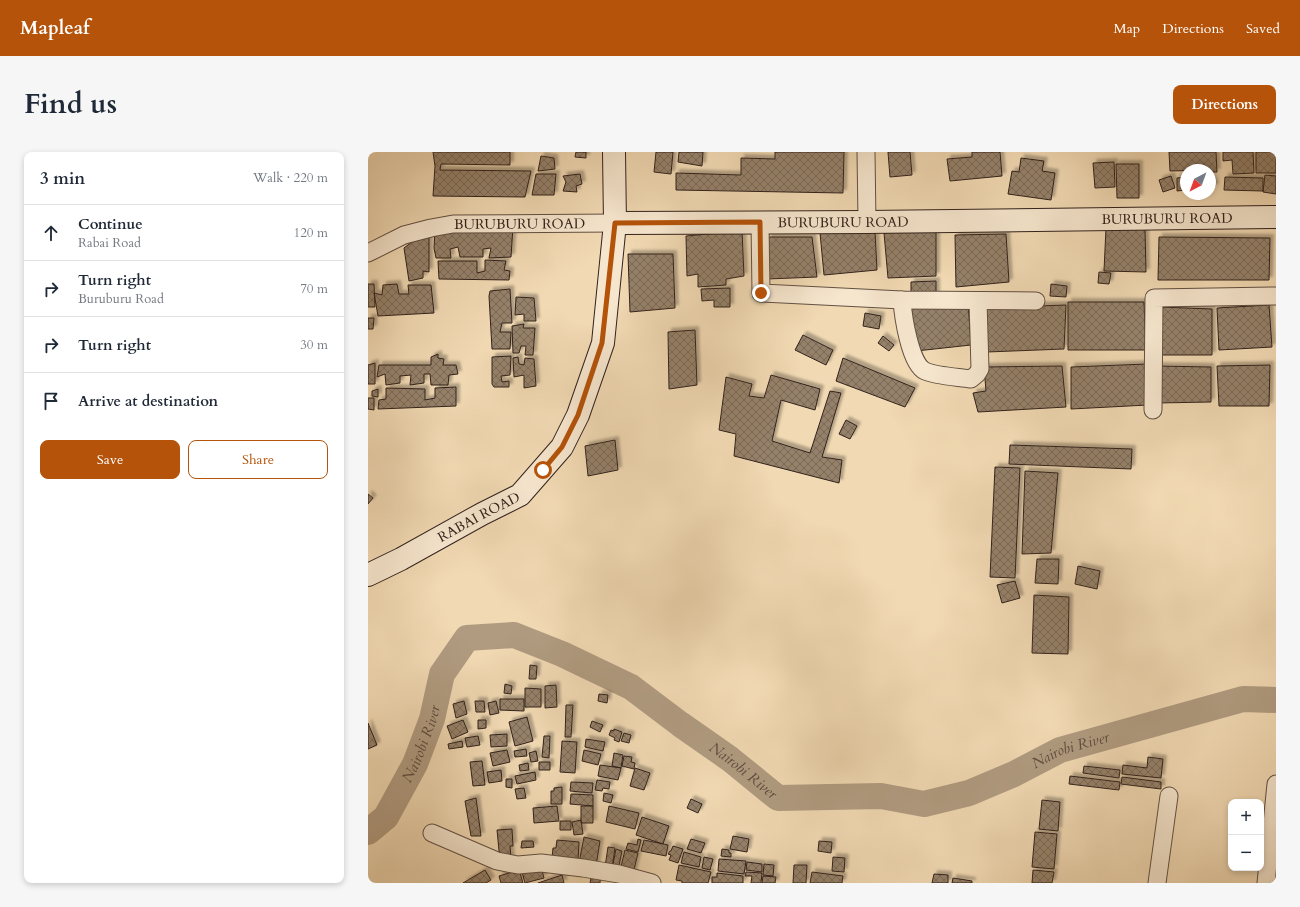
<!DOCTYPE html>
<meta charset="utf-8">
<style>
:root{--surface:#fff;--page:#f6f6f7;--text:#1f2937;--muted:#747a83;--line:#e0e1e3;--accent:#b45309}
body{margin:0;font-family:Cardo,serif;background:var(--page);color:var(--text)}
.controls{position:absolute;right:12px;bottom:12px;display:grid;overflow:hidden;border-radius:8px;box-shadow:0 2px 6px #0003}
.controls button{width:36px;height:36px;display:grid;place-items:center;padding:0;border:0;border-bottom:1px solid var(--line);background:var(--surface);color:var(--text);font:20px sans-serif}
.compass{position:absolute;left:812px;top:12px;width:36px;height:36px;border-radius:50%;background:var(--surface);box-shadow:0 2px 6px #0003;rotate:221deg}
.stop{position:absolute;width:12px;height:12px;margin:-9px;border:3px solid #b45309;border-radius:50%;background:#fff}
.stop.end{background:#b45309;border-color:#fff;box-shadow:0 1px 4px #0008}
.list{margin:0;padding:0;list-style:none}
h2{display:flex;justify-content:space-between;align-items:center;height:52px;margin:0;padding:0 16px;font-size:17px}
h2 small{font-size:13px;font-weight:400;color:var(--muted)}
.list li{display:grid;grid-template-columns:26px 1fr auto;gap:12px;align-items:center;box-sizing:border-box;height:56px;padding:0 16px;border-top:1px solid var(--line)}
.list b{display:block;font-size:15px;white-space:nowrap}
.list p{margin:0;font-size:13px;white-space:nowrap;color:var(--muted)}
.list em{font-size:13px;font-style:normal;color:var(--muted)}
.actions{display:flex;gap:8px;padding:12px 16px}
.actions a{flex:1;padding:9px 0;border:1px solid var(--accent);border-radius:8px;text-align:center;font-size:14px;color:var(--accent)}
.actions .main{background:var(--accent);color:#fff}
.icon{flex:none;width:22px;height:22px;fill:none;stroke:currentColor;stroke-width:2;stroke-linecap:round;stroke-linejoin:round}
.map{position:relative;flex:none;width:908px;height:731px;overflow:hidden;border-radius:8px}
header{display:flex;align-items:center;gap:24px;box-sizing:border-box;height:56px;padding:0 20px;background:var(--accent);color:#fff}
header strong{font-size:19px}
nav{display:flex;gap:22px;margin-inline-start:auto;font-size:14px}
.intro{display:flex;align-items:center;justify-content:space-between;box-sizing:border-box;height:96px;padding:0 24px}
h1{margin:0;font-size:28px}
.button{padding:10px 18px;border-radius:8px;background:var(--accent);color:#fff;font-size:14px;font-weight:700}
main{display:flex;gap:24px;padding:0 24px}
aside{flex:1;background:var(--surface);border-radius:8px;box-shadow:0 2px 6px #0003}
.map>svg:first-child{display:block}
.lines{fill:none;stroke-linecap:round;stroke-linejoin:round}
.river{stroke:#b09b80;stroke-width:26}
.building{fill:url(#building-cross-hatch);stroke:#32221c;filter:url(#shadow)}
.street-casing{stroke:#625042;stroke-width:19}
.secondary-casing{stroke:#32221c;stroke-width:24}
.street{stroke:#f6e6ce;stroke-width:17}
.secondary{stroke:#f6e6ce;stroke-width:22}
.route{stroke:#b45309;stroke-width:5}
.labels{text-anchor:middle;stroke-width:3.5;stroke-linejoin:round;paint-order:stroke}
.street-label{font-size:14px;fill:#32221c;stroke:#f6e6ce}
.water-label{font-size:15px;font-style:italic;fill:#5e4c3f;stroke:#f6e6ce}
</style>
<header>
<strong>Mapleaf</strong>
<nav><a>Map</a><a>Directions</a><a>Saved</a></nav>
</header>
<div class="intro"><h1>Find us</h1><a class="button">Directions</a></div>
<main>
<aside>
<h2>3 min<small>Walk · 220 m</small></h2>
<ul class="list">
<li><svg class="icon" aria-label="ahead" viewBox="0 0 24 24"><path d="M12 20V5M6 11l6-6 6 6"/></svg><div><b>Continue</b><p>Rabai Road</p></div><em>120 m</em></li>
<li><svg class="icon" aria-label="right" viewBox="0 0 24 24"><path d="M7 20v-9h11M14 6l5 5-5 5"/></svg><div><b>Turn right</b><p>Buruburu Road</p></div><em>70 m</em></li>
<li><svg class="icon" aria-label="right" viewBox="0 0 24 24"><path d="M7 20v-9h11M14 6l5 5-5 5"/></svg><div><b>Turn right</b></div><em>30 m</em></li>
<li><svg class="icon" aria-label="arrive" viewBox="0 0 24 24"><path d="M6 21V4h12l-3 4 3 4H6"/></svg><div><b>Arrive at destination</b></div></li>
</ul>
<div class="actions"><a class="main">Save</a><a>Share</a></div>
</aside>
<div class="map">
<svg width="908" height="731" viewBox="0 0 908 731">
<defs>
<pattern id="building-cross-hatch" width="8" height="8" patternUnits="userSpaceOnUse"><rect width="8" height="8" fill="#95816b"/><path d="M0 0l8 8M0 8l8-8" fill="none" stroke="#7a6957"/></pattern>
<filter id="shadow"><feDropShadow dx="3.5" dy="-3.5" stdDeviation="1" flood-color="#0004"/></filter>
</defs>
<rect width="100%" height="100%" fill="#f1d9b3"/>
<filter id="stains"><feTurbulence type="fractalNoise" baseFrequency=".005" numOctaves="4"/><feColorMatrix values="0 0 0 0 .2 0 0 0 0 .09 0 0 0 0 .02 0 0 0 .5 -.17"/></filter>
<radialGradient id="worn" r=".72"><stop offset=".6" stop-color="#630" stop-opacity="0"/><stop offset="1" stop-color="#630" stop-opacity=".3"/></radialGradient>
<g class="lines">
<path class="river" id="s1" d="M0,680L18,665L47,612L64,567L74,522L99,486L146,483L194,502L263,535L312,572L362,607L410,646L513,644L556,652L601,641L646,622L692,598L875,547L908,548"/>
</g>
<path class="building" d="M65,0H142V13L73,12L72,18L163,19L157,45L65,44L67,14Z
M208,0H218V6L207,5Z
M288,0H305L303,22L286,20Z
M311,0H335L334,14L310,10Z
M407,0H476L475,41L308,38V21L373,23V6L407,7Z
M520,0H542L544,23L522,25Z
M604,0H632L634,24L582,29L579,7L604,5Z
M801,0H848L849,20H842V18L802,19Z
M855,0H885L886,21L865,22L864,8L855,9Z
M888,0H908V21H888Z
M173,4L186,6L187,17L170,19Z
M653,6L676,9L674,19L687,21L683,48L640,42L644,19L651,20Z
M746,10L747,35L727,36L725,11Z
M748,12H771V46H749Z
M168,22H188L186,43H164Z
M212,22L214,32L208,34L209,40L195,39L198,30L195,24Z
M897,23L908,24V42L895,40Z
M803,24L807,36L795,40L791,28Z
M818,25V38L809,39V26Z
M842,25L847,34L842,37Z
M857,25L895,26V39L856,38Z
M145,74L143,105L121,106L123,96L115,97V105H92L90,95L82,97L83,106H68L66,96L67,79Z
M738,76L777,77L778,120L736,119Z
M568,78V124L520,126L516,81Z
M374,79L376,124L358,127V133L330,135V122L319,124L318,84Z
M507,80L509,118L456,123L452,81Z
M61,82V120L55,119V126L41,129L36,96L44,90L45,85Z
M638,82L641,130L588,135L587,83Z
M400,85H444L449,125L399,127Z
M791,85L902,86L901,128H790Z
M260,102H305L307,156L262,160Z
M117,108L138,109L136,118L142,119L141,128L71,127L70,109H109V121L117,119Z
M731,120L743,121L741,132L730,131Z
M568,129V144L543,145V130Z
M0,132H6L7,155H0Z
M29,132L31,142H41L40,133H63L66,161L10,164L6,141L14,143L15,133Z
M683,132L699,134L698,145L682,144Z
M362,136V155H346V148L334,149L333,137Z
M142,137L144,171H134L132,180H143L142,197H124L121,144L122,139Z
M148,145L166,146L168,169H156V162L147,163Z
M600,149L603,193L548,199L540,152Z
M700,150H776L778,198H700Z
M698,153L696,197L619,200L617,156Z
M901,153L904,195L851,198L849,156Z
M792,155L844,157V203H793Z
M497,161L513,164L511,177L495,174Z
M0,166H6L5,177H0Z
M156,172L155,176H167L165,203H157L158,194H153L151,201H145L144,174Z
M327,178L329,233L301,237L300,180Z
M435,183L465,198L458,213L427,198Z
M515,184L526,193L521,199L510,191Z
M70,202V206L76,207L75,213H88L90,222L81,223L80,233H63L62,222H56V231L42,233L43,223L32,224V231L18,233L17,222L9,225L11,213H63V205Z
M143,204L142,223L133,224L134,230L141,229V235H126L124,232V205Z
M150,205L151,212L156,213L157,206L166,207L168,234L156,236V223L146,225L145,206Z
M475,206L547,236L537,255L468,229Z
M7,211V232H0V213Z
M779,212L780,253L703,257V215Z
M902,213L901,254H851L849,214Z
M694,214L698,255L610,260L605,241L618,239L616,215Z
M788,214L843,215V250L789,251Z
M403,223L452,237L447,258L413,248L404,289L442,301L462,239L473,241L454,305L474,308L471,331L366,304L368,282L351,278L358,225L384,232L381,244L396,246Z
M88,235V254L10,257L11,248L18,247V236L57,237V248L67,246V236Z
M10,237V245L4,244V239Z
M0,246H6V258L0,257Z
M478,268L489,274L482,287L471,282Z
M247,288L250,318L220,324L217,294Z
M642,293L764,297L763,317L641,312Z
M627,315L652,316L647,426L622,425Z
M657,319L690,321L683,401L654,402Z
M0,342L5,346L0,352Z
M669,407H691L690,432L667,431Z
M710,414L732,419L729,437L707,432Z
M647,429L652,446L634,451L629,433Z
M666,443L701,445L700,502L664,501Z
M162,513L169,514L168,527H161Z
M137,532L144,534L143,542L136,541Z
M188,533L189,555L177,556V534Z
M157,536L173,537V555H157Z
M231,542L240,543L239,551L230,549Z
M132,547H156V559L132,558Z
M96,549L99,562L88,566L85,552Z
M107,549H116L117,560H108Z
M128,549L131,561L122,563L120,551Z
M198,553H205L203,585H197Z
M159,565L165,589L147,594L141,570Z
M95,568L100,580L84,587L79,574Z
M110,568H118V576L110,577Z
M224,569L235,573L232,580L222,575Z
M0,571L9,593L0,597Z
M246,577L254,580L251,590L246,588L247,586L241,583L243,578L246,579Z
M256,581L263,583L261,591L253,589Z
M139,582V594L123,595L122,583Z
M110,584L112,593L99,595L97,586Z
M176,584H182L181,606L174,605Z
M218,587L237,590L235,599L217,595Z
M94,589L95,595L81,597L80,592Z
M194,589L209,590L207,621L192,620Z
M158,597L159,604L147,605L146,599Z
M139,598L142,610L125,614L122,601Z
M216,598L233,602L230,613L214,609Z
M168,599L170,609L163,610L161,601Z
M246,601L255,603L253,616L244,614Z
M256,604L264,605L263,610L267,611L266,617L254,614Z
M780,605L795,607L793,626L754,622L755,613L779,616Z
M114,609L117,633L105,634L102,610Z
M171,610H182V618H171Z
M160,611L161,618L152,619L151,613Z
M232,613L253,616L250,628L230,624Z
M716,614L752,618L751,626L715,621Z
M267,616L282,621L276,638L262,634Z
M133,618L134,629L121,631L119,620Z
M167,620L168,628L149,632L147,624Z
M702,624L752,630L751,638L701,632Z
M754,625L793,630V637L753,632Z
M138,627H144V636L138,635Z
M229,628L242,630L241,637L235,636L234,639L227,638Z
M203,630L225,631L224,641L202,639Z
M194,635V652H183V639H186V636Z
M156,636L158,646L149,647L147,637Z
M236,641L245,643L243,651L235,649Z
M203,642L225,643V654L202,652Z
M108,646L113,684H103L97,649Z
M323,647L334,652L330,661L319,656Z
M674,648L692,650L690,679L671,677Z
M189,654L191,669L166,671L165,656Z
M213,654H225V671H213Z
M241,654L271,661L267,677L238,670Z
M274,665L301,674L295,692L268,683Z
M213,668L215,682L206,683L204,670Z
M192,669H203V678H192Z
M144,677L145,694H142L143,707L132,709L129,678Z
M667,680L689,682L686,717L664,715Z
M365,684L381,687L379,700L362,697Z
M216,685L232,689L228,714L211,711Z
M270,687L273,688L270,700L258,697L260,691L269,693Z
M323,687L337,691L333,701L319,697Z
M189,688L211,690L210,709L184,706L185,696H188Z
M276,688L300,693L298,704L273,699Z
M154,689H165L166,695L153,696Z
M451,689L464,690L463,701L450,699Z
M305,694L315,697L310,711L301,708L303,703L300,702L302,699H303Z
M240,695L247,696L244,716L237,715Z
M248,697L254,699L250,718L244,717Z
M354,697L361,698V701H363V705L353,704Z
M257,698L270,701L265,722L252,719Z
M316,700L333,705L331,715L313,711Z
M336,705L345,707L342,718L334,716Z
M465,705L477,706L476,720L464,719Z
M351,707L378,709L376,722L350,719Z
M379,710L394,712V720L378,718Z
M396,712L406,713L405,724L395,723Z
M311,713L343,720L340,731H314V729L308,728Z
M426,713H439L438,731H425Z
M173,715L176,726L157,731L154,720Z
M117,718L123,728L118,731H95Z
M151,718L155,731H133L131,724Z
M665,718L686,720L684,731H664Z
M225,719L233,720L232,731H222L223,726L225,727Z
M378,720L394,721L393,731H383L384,724H377Z
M444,720L475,724L474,731H442Z
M349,721L375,724V731H344V725H349Z
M566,722L580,723V731H564Z
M194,723L196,731H170Z
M395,724L408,725L407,731H394Z
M585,726L604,729V731H584Z"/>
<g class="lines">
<defs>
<g id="street">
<path d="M498,0L499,70"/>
<path d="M392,70L393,141L534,148L668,149"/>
<path id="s2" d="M0,101L36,83L63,76L85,72L247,71"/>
<path d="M534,148C535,164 542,212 557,219C568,224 590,225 603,227L609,222L612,217L610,149"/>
<path d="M785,258L786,146L908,144"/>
<path d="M64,681L129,709L150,713L173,711L215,716L251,722L284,731"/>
<path d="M789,731L801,644"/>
<path d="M898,731L908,632"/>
</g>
<g id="secondary">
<path id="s3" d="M247,71L499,70L908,65"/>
<path id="s4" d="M0,423L33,407L114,362L152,343L194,295L210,263L235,191L247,71L246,0"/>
</g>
</defs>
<use href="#street" class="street-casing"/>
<use href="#secondary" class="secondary-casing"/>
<use href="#street" class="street"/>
<use href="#secondary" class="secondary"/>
</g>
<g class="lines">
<path class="route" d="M175,318L194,295L210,263L234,191L247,71L392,70L393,141"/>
</g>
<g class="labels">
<g class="street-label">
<text dy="5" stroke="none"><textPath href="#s3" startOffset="552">BURUBURU ROAD</textPath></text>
<text dy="5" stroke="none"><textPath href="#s3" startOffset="228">BURUBURU ROAD</textPath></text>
<text dy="5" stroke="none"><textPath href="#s2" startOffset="157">BURUBURU ROAD</textPath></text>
<text dy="5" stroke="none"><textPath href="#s4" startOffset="125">RABAI ROAD</textPath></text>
</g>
<g class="water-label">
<text dy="5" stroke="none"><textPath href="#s1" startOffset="105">Nairobi River</textPath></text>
<text dy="5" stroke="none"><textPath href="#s1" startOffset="885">Nairobi River</textPath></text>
<text dy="5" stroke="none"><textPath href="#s1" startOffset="537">Nairobi River</textPath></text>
</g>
</g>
<rect width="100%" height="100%" filter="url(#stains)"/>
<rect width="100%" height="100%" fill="url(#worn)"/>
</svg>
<div class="controls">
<button>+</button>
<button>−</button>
</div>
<svg class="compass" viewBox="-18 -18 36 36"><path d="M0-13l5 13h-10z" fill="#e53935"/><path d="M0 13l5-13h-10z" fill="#747a83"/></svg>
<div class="stop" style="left:175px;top:318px"></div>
<div class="stop end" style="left:393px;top:141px"></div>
</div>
</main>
